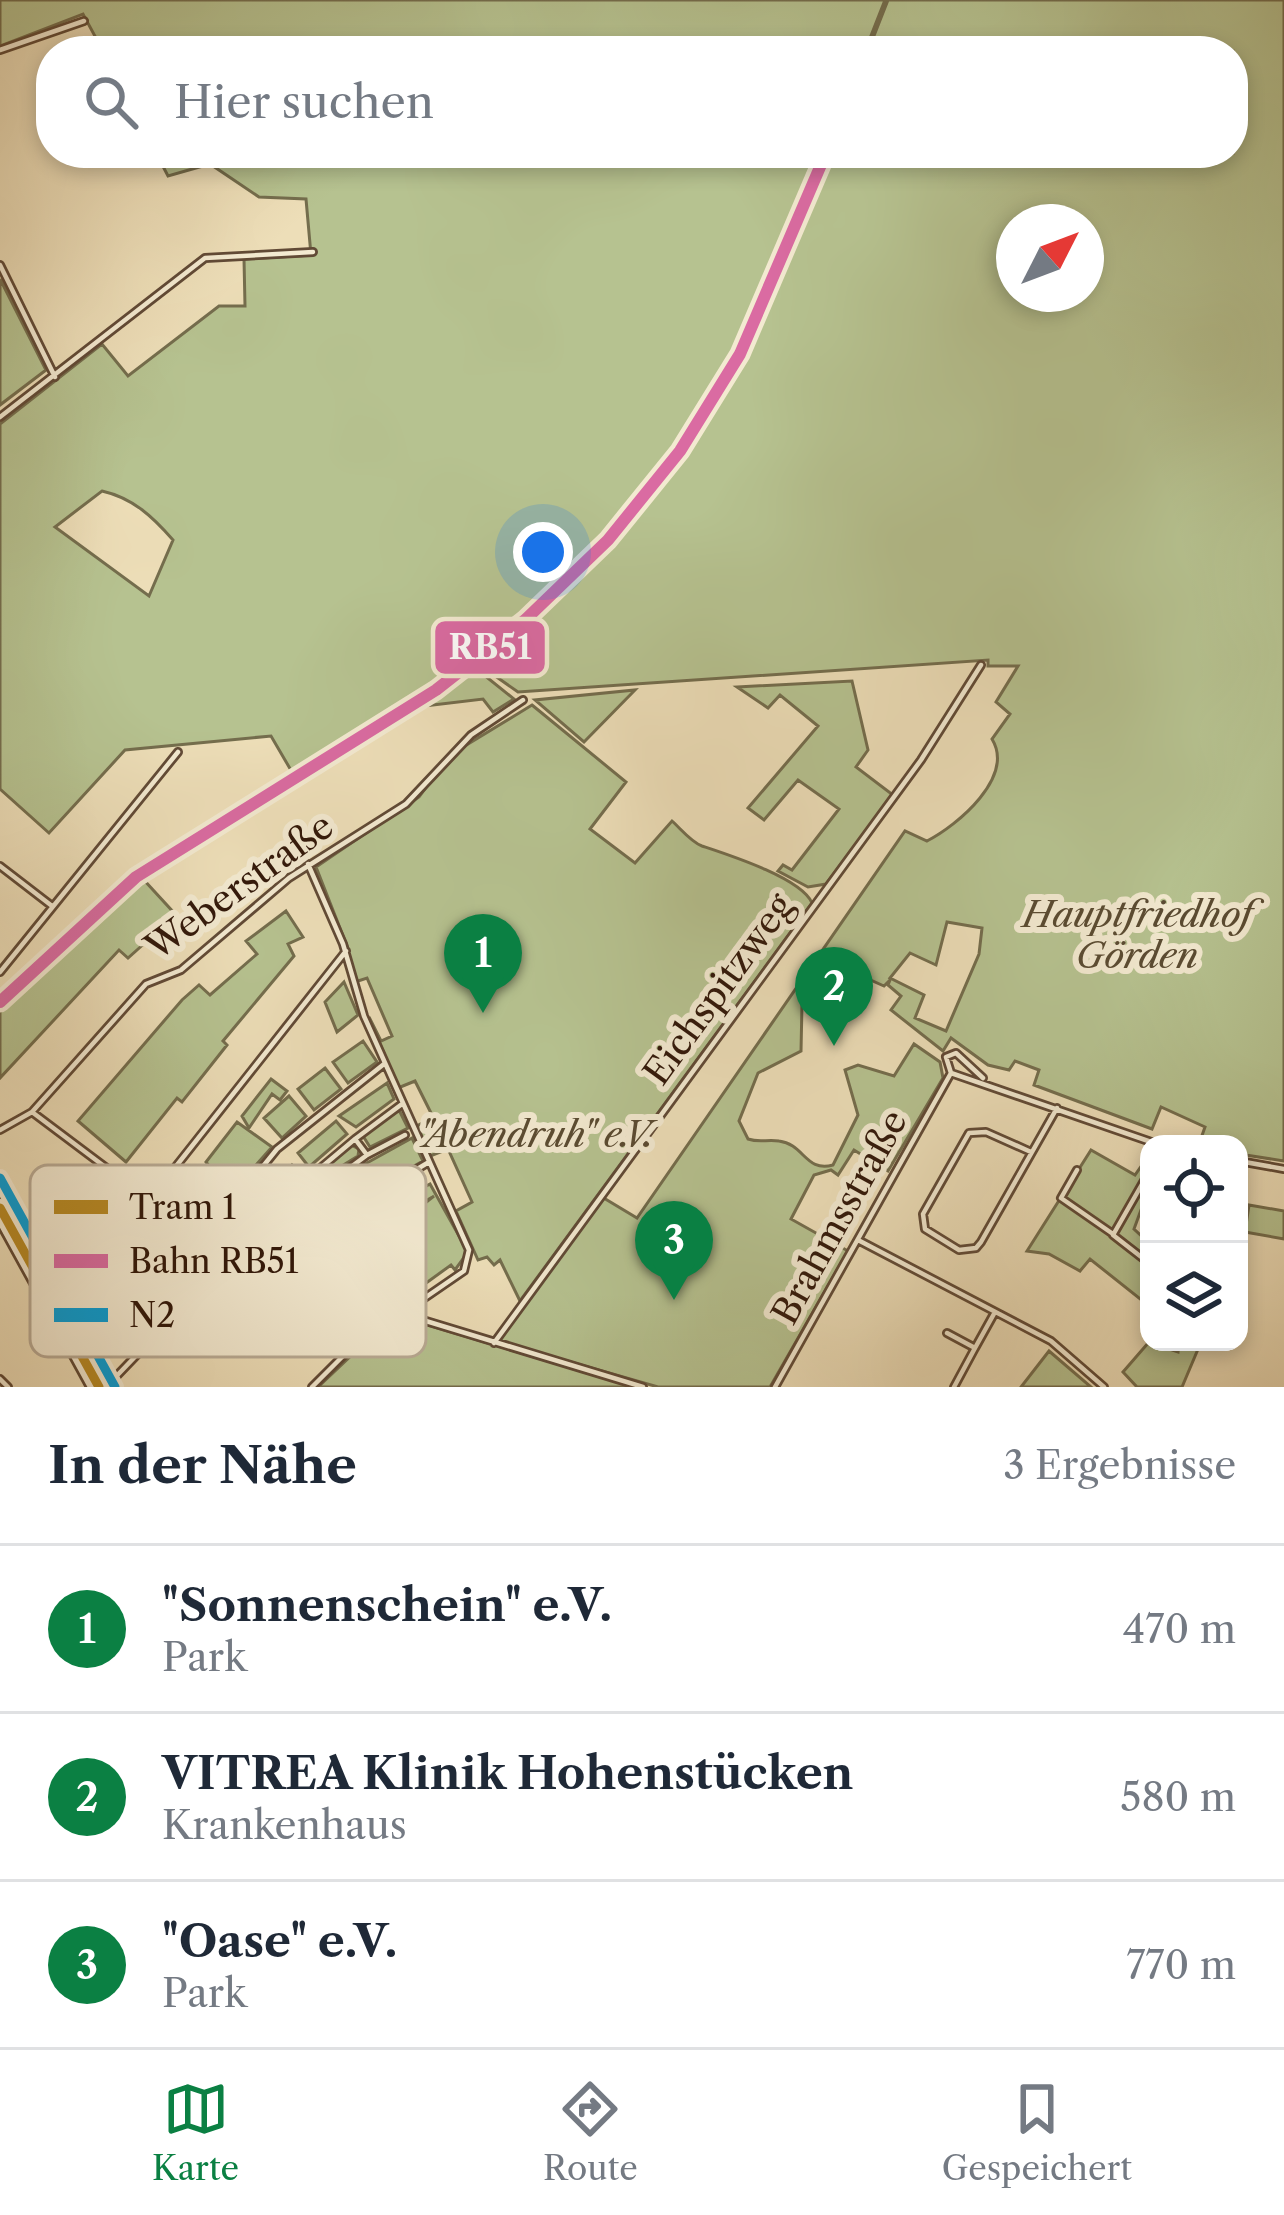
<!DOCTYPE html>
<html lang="de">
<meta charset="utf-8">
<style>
:root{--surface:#fff;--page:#f2f2f3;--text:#1f2937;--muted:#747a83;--line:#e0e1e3;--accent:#0b8043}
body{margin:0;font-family:"Libre Caslon Text",serif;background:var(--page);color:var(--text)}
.controls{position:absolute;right:36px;bottom:36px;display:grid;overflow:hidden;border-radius:24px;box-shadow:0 6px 18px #0003}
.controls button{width:108px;height:108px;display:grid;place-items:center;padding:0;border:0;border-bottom:3px solid var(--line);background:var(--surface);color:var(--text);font:60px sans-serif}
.compass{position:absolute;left:996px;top:204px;width:108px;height:108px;border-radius:50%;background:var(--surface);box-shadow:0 6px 18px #0003;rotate:48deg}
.you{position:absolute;left:543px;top:552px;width:42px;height:42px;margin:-30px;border:9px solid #fff;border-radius:50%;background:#1a73e8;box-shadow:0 0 0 18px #1a73e833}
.badge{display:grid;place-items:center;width:78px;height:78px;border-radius:50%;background:var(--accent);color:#fff;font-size:39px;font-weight:700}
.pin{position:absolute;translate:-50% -99px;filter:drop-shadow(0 3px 6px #0008)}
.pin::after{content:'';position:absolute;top:63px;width:42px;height:36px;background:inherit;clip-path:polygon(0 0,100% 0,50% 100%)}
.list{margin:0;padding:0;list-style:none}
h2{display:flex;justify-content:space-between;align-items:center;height:156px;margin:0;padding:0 48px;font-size:51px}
h2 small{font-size:39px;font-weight:400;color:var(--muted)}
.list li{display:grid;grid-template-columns:78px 1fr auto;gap:36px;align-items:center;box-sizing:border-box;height:168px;padding:0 48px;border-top:3px solid var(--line)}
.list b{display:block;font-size:45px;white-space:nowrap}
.list p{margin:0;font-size:39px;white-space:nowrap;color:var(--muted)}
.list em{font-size:39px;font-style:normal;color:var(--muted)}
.icon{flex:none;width:66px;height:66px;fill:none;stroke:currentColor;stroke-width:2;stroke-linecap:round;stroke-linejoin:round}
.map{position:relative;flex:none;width:1284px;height:1387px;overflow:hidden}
.search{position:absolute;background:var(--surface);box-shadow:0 6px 18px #0003;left:36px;right:36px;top:36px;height:132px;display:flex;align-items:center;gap:30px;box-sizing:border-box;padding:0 42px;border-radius:48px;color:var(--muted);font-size:45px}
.sheet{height:660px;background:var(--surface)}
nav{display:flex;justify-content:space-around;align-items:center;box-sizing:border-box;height:168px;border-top:3px solid var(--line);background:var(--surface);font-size:33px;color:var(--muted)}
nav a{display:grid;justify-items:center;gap:6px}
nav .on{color:var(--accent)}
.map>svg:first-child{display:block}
.green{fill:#b6c290;stroke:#746d4d;stroke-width:3;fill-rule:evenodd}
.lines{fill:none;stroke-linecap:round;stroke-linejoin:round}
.minor-casing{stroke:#614a36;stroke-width:10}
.tertiary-casing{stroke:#614a36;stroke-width:12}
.minor{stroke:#f3ead1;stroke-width:4.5}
.tertiary{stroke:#f3ead1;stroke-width:6}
.bus-1-casing{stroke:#f3ead1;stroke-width:18}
.bus-1{stroke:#059fd8;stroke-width:9}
.rail-1-casing{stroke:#f3ead1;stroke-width:21}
.rail-1{stroke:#da6ba2;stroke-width:12}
.tram-1-casing{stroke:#f3ead1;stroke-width:18}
.tram-1{stroke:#b78a25;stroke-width:9}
.labels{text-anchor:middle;stroke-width:12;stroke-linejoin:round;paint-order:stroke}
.street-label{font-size:36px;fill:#32180a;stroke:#f3ead1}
.park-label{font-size:36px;font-style:italic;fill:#5a4b32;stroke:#f3ead1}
.key{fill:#f3ead1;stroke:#b9ab95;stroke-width:3}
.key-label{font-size:33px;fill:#32180a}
.line-badge{stroke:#f3ead1;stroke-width:4.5}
.badge-label{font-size:33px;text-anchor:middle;font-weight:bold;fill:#fff}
</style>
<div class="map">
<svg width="1284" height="1387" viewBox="0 0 1284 1387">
<rect width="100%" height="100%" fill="#eddeb8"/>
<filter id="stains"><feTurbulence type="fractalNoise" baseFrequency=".00167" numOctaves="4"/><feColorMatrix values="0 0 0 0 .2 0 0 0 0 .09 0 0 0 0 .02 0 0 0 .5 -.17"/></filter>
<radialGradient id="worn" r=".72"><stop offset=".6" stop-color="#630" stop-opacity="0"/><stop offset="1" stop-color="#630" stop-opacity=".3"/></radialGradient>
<path class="green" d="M0,0H885L865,51H103L83,14L0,46Z
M888,0H1284V1161L1239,1154V1144H1199L1205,1127L1161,1107L1152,1129L1034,1085L1039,1070L1015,1061L1009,1070L988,1065L951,1038L943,1051L891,1010L901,996L888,985L890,980L884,986L866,978C848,992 823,993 802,1004L801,1051L758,1073L739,1121L748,1139C760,1143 767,1139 779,1141C804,1144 806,1173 833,1165L858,1115L845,1070L858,1065L894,1076L914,1044L940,1062L943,1078L888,1171L854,1150L838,1175L831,1170L814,1175L791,1219L848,1251L770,1387H658L497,1341L602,1197L637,1218L905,831L927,841C958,825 1015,777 992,739L1010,714L996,702L1018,666H988V660L518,692L478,664C583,582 677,473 740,357C776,292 801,222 828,153H1233V51H868ZM1014,222H1086V294H1014ZM947,922L982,928L979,954L946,1031L915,1018L924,995L890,978L910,953L936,965Z
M156,153H824C755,324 693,453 559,584C540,603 522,624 500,641C435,691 363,731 292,772L271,736L125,750L49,833L0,789V424L102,344L128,376L219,306H245L244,259L311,255L306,199L259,197L210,164L168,176ZM102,491C133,498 153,517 173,540L149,596L55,527Z
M0,279L46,370L0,405Z
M474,667L514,699L493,712L483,699L416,707Z
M852,681L868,750L856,767L893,795L826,884L808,887L778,871L783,865L792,870L839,809L798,780L764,820L748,808L818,726L780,695L768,708L737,687Z
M635,690L584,742L535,700Z
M532,705L626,782L590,829L635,863L672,821C681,829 691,842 702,846C729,855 801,878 812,903L520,1301L500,1260L494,1265L487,1257L478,1260L456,1211L472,1202L448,1149L430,1156L417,1126L433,1117L415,1081L398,1088L369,1017L381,1041L392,1036L367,978L355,982L347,946L316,867L419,797L450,755Z
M143,879L176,915L128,958L119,950L0,1078V1009L38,967Z
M286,911L303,937L288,944L294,956L223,1041L227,1045L182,1102L177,1098L126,1162L78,1121L182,1000L199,985L210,995L257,954L246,941Z
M344,982L358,1015L337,1032L325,1002Z
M363,1041L377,1062L348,1083L333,1062Z
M325,1068L341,1089L314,1110L298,1089Z
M271,1079L287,1091L280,1100L272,1094L249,1128L242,1116Z
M387,1083L394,1099L356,1127L339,1116Z
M289,1096L306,1116L282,1138L264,1118Z
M399,1110L408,1128L370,1147L363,1136Z
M336,1121L347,1134L309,1167L298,1153Z
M237,1122L272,1147L230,1194L206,1162Z
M412,1138L423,1161L378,1186L365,1164Z
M351,1145L359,1149L358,1156L319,1180L318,1173Z
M1091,1150L1135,1175L1149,1155V1188L1134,1229L1149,1243V1306L1090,1259L1080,1271L1049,1254L1027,1251Z
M292,1165L302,1175L259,1219L249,1209Z
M430,1184L468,1252L455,1270L451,1265L349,1339L305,1309L341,1269L434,1196L396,1219L388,1207Z
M0,1186L106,1377L100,1386L0,1206Z
M1249,1205L1284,1211V1239L1245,1232Z
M405,1320H411L634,1387H318L354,1353Z
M1149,1342L1178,1352L1179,1342H1201L1182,1387H1137L1123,1372Z
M1049,1351L1091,1387H1021Z"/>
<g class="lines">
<defs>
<path id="minor" d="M0,50L84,21
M0,265L55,377
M0,417L205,258L313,252
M308,864L343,944L364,1016L469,1250L464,1271L349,1350L312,1387
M0,866L52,906
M0,972L178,752
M951,1073L1157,1144
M951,1073L946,1057L956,1053L983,1078
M402,1104L355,1139L367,1155L405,1135
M32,1112L349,1350
M0,1130L32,1112L146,984L181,970L289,878L406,804L471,735L523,700
M355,1139L311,1176L320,1190L367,1155
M1031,1152L986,1132L969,1133L923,1214L925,1229L959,1250L976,1248L981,1242L1057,1108
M1239,1161L1284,1169
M1077,1170L1061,1198L1113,1234
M1149,1172L1113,1235L1149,1263
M147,1203L346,951
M0,1223L90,1387
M858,1240L1051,1341L1104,1387
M201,1243L277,1149L384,1064
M243,1253L311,1176
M245,1275L286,1222L320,1190
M276,1298C326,1229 356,1205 429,1162
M403,1314L643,1387
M947,1333L975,1348L995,1312
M494,1343L921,760L981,665
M0,1379L8,1387
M106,1387L225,1263
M775,1387L951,1073
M954,1387L975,1348"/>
<path id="tertiary" d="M0,1178L115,1387"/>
</defs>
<use href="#minor" class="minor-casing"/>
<use href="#tertiary" class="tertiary-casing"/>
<use href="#minor" class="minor"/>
<use href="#tertiary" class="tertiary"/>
<defs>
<path id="bus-1" d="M0,1178L115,1387"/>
</defs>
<use href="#bus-1" class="bus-1-casing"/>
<use href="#bus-1" class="bus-1"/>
<defs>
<path id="rail-1" d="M0,1002L136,877L436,690L525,620L608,540L680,451L740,354L826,153"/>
</defs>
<use href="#rail-1" class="rail-1-casing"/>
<use href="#rail-1" class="rail-1"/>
<defs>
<path id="tram-1" d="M0,1208L99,1387"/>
</defs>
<use href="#tram-1" class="tram-1-casing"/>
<use href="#tram-1" class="tram-1"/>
</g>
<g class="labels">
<g class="street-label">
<text transform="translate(239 886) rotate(-36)" y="13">Weberstraße</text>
<text transform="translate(718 989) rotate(-54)" y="13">Eichspitzweg</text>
<text transform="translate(839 1217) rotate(-61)" y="13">Brahmsstraße</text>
</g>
<g class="park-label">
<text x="1137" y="927">Hauptfriedhof<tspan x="1137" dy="41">Görden</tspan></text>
<text x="536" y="1147">"Abendruh" e.V.</text>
</g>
</g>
<rect x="30" y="1165" width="396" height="192" rx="18" class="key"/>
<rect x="54" y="1200" width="54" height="14" fill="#b78a25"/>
<rect x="54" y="1254" width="54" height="14" fill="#da6ba2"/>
<rect x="54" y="1308" width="54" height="14" fill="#059fd8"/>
<g class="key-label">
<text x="129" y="1219">Tram 1</text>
<text x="129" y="1273">Bahn RB51</text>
<text x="129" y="1327">N2</text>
</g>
<rect class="line-badge" x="433" y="619" width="114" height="57" rx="12" fill="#da6ba2"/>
<g class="badge-label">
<text x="490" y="659">RB51</text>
</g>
<rect width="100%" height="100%" filter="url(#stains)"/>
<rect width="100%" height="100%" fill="url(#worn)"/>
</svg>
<div class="controls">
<button><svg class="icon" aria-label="locate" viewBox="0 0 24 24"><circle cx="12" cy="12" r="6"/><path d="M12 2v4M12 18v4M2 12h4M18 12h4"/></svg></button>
<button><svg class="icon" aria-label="layers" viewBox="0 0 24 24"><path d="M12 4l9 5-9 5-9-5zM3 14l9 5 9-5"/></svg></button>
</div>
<svg class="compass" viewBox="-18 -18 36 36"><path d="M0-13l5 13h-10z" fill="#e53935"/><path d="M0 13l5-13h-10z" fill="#747a83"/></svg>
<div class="you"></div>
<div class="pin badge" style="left:483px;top:1013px">1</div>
<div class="pin badge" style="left:834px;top:1046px">2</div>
<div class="pin badge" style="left:674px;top:1300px">3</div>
<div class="search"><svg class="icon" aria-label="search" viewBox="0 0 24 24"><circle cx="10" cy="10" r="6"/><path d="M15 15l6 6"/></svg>Hier suchen</div>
</div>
<section class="sheet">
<h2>In der Nähe<small>3 Ergebnisse</small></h2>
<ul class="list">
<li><span class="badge">1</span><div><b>&quot;Sonnenschein&quot; e.V.</b><p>Park</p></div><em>470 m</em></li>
<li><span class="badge">2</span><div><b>VITREA Klinik Hohenstücken</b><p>Krankenhaus</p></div><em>580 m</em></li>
<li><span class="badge">3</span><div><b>&quot;Oase&quot; e.V.</b><p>Park</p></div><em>770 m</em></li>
</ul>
</section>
<nav>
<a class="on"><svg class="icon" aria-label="map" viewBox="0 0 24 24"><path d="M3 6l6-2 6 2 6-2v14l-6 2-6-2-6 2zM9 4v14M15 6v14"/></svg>Karte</a>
<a><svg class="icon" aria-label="directions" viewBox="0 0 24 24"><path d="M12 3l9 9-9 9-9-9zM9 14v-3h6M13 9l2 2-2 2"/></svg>Route</a>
<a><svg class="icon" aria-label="saved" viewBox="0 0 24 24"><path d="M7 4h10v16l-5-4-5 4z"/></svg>Gespeichert</a>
</nav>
